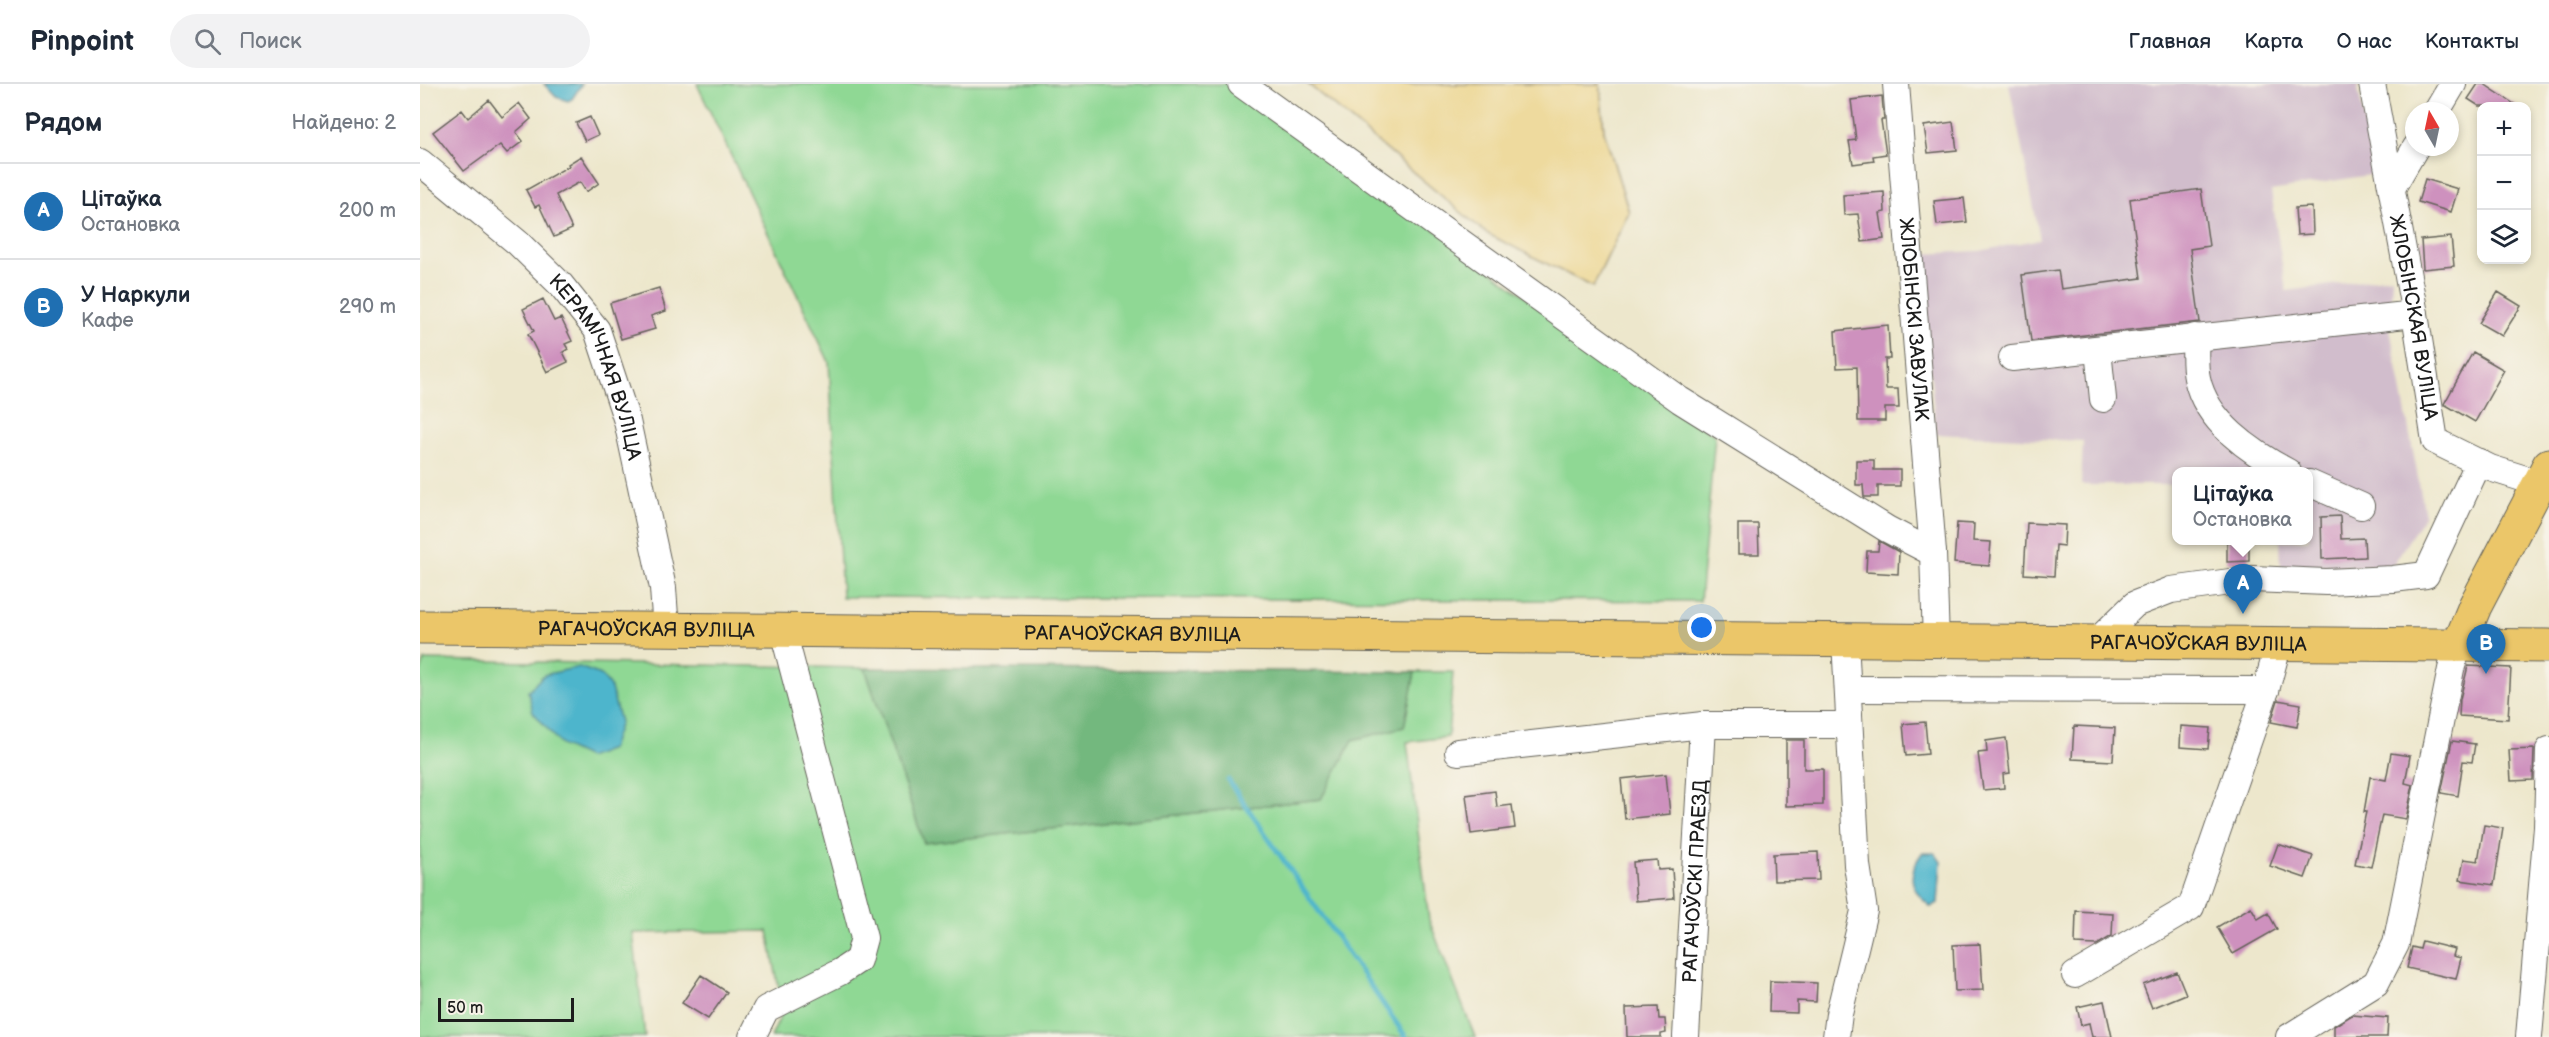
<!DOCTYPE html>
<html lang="ru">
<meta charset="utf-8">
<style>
:root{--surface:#fff;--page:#f2f2f3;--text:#1f2937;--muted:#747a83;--line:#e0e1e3;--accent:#1f6fb2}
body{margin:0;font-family:"Balsamiq Sans",sans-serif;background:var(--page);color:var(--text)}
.controls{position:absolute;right:18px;top:18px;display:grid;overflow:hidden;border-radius:12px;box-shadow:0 3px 9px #0003}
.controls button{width:54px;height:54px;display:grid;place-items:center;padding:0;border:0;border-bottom:2px solid var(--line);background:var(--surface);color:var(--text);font:30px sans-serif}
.compass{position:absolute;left:1985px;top:18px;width:54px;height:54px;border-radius:50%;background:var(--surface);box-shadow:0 3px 9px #0003;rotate:351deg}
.scale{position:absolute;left:18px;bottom:15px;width:136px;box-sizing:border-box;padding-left:6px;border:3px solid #1c1c1c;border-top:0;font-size:16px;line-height:21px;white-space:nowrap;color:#1c1c1c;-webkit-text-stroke:4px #f7f3e8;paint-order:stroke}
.you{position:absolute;left:1282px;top:544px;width:21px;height:21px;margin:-15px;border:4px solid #fff;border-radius:50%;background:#1a73e8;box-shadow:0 0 0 9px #1a73e833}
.badge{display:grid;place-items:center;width:39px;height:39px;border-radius:50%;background:var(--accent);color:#fff;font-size:20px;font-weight:700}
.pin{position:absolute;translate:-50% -50px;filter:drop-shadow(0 2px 3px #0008)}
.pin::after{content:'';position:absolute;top:32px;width:21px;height:18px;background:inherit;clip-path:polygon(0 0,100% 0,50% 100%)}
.popup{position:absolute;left:1752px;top:383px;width:141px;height:78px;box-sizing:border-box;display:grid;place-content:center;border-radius:12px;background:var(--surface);filter:drop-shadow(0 2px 4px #0005);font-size:20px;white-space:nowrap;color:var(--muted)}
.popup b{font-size:22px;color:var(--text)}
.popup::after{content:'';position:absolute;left:50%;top:100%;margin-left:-12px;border:12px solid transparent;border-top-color:var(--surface)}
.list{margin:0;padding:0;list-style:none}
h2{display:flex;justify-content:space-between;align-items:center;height:78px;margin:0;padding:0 24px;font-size:26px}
h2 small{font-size:20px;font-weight:400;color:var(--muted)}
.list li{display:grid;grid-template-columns:39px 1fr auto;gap:18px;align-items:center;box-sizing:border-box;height:96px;padding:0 24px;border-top:2px solid var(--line)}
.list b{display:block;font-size:22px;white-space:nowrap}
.list p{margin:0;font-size:20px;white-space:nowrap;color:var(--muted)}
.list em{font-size:20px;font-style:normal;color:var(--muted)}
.icon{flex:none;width:33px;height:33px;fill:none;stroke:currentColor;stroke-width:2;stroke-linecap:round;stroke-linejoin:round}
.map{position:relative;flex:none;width:2129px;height:953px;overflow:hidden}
header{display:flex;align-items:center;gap:36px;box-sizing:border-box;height:84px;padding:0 30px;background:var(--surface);border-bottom:2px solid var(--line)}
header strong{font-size:28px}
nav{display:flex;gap:33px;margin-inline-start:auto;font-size:21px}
.search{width:420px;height:54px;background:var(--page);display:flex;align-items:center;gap:15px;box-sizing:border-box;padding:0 21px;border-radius:33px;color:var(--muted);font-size:22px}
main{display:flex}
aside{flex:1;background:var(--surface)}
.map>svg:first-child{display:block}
.industrial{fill:#d1bdcc}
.green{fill:#8fd894;stroke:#567a58;stroke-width:1.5}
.forest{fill:#73b87e;stroke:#486a4d;stroke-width:1.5}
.sand{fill:#eeda9e;stroke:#857b5d;stroke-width:1.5}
.water{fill:#4eb5cc;stroke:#356874;stroke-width:1.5}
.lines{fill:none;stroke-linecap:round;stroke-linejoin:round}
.stream{stroke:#4eb5cc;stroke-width:5}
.building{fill:#ce91be}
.minor-casing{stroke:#65635a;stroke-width:28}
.major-casing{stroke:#65635a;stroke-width:35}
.minor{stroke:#fff;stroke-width:26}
.major{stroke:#ebc669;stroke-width:33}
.labels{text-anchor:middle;stroke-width:5;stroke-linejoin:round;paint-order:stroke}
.street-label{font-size:20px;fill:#1c1c1c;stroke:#f7f3e8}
</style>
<header>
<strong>Pinpoint</strong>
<div class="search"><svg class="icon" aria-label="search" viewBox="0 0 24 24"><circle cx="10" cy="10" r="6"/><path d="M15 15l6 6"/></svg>Поиск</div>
<nav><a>Главная</a><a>Карта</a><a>О нас</a><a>Контакты</a></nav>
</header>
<main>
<aside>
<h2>Рядом<small>Найдено: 2</small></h2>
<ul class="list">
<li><span class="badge">A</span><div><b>Цітаўка</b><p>Остановка</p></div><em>200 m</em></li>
<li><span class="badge">B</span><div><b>У Наркули</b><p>Кафе</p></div><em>290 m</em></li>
</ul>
</aside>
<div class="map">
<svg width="2129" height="953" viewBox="0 0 2129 953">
<rect width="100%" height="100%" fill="#f7f3e8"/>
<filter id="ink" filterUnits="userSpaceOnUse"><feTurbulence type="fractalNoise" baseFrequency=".0167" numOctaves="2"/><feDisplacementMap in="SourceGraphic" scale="12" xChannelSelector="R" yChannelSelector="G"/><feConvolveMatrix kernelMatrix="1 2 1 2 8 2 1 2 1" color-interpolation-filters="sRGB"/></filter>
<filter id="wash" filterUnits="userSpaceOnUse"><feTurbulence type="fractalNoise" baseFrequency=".008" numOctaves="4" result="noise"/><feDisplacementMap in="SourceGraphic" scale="24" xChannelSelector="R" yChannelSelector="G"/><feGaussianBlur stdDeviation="1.35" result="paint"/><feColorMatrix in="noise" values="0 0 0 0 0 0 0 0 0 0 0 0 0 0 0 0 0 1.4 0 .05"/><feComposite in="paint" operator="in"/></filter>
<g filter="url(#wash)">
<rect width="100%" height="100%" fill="#ede7cc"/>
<path class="industrial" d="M1589,0H1937L1955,90L1851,107L1866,207L1972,193L1970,245L2005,431L1972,482L1861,483L1860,457L1889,456V388H1757V401H1661L1663,357L1516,350L1500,170L1560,167L1620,155Z"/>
<path class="green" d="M277,0H818L1295,352L1280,517L422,513L409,278Z
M5,576L445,584L504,759L901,715L932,656L984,643L995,588H1033L1028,653L987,658L1009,836L1055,953H351L363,927L348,847L213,849L225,953H0V589Z"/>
<path class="forest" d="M445,584L995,588L984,643L933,656L901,715L504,759Z"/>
<path class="sand" d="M888,0H1180L1184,47L1209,128L1173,203L1066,149Z"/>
<path class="water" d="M124,0H162L152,15L148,17L136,13Z
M159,583L181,591L191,604L200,638L191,665L168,674L141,661L113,628L108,607L124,591Z
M1502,769H1515L1521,778L1518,819L1511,823C1490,806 1486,791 1502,769Z"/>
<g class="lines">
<path class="stream" d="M808,696L986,953"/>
</g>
<g id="blocks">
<path class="building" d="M2058,0H2064L2097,22H2059L2048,15Z
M1462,12L1464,36H1461L1466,70L1453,72L1454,77L1433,80L1429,57L1436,56L1431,16Z
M69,16L82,33L99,19L111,35L96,48L103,57L87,69L80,61L44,87L13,48L42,26L48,34Z
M170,33L178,51L165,57L156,39Z
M1533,38L1537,66L1508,69L1504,42Z
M161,72L179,99L166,108L160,98L136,111L152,145L134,153L119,121L115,123L106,106L149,82L148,80Z
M2005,95L2038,105L2031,128L1998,118Z
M1781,105L1789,162L1770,165L1780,238L1611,257L1602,191L1638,186L1641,205L1721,194L1710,115Z
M1464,108L1465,128L1460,129L1464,155L1442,158L1438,130L1424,131L1423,111Z
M1544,114L1547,138L1517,141L1514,117Z
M1892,123L1893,150L1877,151L1875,124Z
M2031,153L2034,182L2003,185L2001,156Z
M239,204L246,227L231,232L235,245L201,255L190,219Z
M2078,208L2101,222L2082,252L2059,239Z
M123,215L134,237L141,234L152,257L145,260L148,265L143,268L148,278L127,288L108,250L114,247L103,225Z
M1468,241L1470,275H1465L1466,305H1478L1479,324H1465V337H1438L1437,283L1417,284L1415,247Z
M2053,268L2084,286L2055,338L2024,320Z
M1436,376H1454V386H1480V402H1458V413H1444L1443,401H1436Z
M1920,432L1921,455L1944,454L1945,473L1902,475L1901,433Z
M1537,439L1554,440L1553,457L1571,458L1569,482L1534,479Z
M1607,439L1645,441L1644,462L1636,461L1634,492L1604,490Z
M1318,440H1338L1339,470H1318Z
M1807,456H1829V477L1807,478Z
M1459,457L1479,468L1478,490L1446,488L1447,467H1458Z
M2048,582L2091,584L2088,635L2039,632L2040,615Z
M1858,616L1881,620L1877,643L1851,638Z
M1505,638L1508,670L1486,672L1483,640Z
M1654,642L1695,644L1693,677L1652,675Z
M1761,642L1790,644L1788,665L1760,663Z
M1586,654L1590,689L1583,690L1584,704L1563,706L1558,669L1567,668L1566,657Z
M1366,656H1384V685H1403V721L1366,722Z
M2032,657L2055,660L2052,678L2043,677L2038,712L2021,709Z
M2114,665L2113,696L2091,697L2089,666Z
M1971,669L1990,672L1985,699L1993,701L1986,735L1962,731L1951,783L1935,780L1946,728H1944L1950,693L1966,696Z
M1246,690L1250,730L1205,735L1201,695Z
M1075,707L1077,723L1092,721L1095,744L1051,750L1046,711Z
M2064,741L2083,744L2074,801L2040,796L2044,775L2058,777Z
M1858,760L1893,772L1885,794L1850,782Z
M1398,768L1399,796L1354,797L1353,770Z
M1237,776L1238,786L1252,785L1254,814L1216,817L1213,778Z
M1831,823L1838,835L1848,829L1857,845L1813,870L1797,843Z
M1656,827L1693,829L1692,852L1677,861L1655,860Z
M2002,857L2035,865L2033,872L2041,874L2036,895L1987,884L1992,863L2000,865Z
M1560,860L1563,906L1535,907L1533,861Z
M1757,888L1766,910L1732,924L1723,901Z
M281,891L307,908L288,935L262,919Z
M1350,897L1397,899L1396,918L1377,917V929L1349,928Z
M1684,917L1692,953H1672L1669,939L1661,941L1657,923Z
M1238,923L1239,935H1245L1246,949L1241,950V953H1207L1206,924Z
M1932,931L1968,934L1967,953H1914V942Z"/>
</g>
</g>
<g filter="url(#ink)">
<use href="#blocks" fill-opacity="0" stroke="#65635a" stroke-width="1.5"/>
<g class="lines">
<defs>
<g id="minor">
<path d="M821,0L1260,316L1467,445L1513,469L1516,557"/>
<path id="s1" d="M1476,0L1513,469"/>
<path id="s2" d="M1952,0L1995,230L2015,357L2070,384L2118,399"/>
<path d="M2017,27L2033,0"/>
<path id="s3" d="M0,78L98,159L141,201L177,246L207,337L243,504L246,547"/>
<path d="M1972,104L1996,63"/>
<path d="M1775,253C1776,266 1774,281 1777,294C1786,338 1831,368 1868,388"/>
<path d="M1678,266L1683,315"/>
<path d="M1592,274L1995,230"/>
<path d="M1889,399L1941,422"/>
<path d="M1676,558L1715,520L1751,506L1832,495L1906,498L1973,495L2006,491L2059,378"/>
<path d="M1429,605L1846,606"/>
<path d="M1038,668L1283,641H1428"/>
<path d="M1655,891L1771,823L1846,606L1859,558"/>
<path d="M332,953L346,925L420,888L438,876L444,854L363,547"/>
<path id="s4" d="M1266,953L1283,641"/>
<path d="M1416,953L1419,930L1444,827L1437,781L1425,556"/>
<path d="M1869,953L1956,899L1976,860L2031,585L2039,561"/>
<path d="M2109,953L2127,743L2129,666"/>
</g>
<g id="major">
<path id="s5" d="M0,543L2129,562"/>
<path d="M2039,561L2055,522L2129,381"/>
</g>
</defs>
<use href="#minor" class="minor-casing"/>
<use href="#major" class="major-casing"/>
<use href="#minor" class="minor"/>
<use href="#major" class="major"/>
</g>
</g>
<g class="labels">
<g class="street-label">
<text dy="7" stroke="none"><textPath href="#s2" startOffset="237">ЖЛОБІНСКАЯ ВУЛІЦА</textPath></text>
<text dy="7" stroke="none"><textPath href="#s1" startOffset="236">ЖЛОБІНСКІ ЗАВУЛАК</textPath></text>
<text dy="7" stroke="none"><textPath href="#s3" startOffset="278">КЕРАМІЧНАЯ ВУЛІЦА</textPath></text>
<text dy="7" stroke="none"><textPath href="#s5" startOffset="226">РАГАЧОЎСКАЯ ВУЛІЦА</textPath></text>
<text dy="7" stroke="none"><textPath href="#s5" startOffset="712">РАГАЧОЎСКАЯ ВУЛІЦА</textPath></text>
<text dy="7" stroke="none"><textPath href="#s5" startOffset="1778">РАГАЧОЎСКАЯ ВУЛІЦА</textPath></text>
<text dy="7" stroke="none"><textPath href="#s4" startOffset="156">РАГАЧОЎСКІ ПРАЕЗД</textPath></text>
</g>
</g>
</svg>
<div class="controls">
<button>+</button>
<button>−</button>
<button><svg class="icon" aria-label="layers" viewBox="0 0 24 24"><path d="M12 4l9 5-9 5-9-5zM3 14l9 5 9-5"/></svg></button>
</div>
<svg class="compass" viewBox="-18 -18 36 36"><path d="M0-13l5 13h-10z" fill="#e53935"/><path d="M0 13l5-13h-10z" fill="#747a83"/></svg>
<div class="scale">50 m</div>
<div class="you"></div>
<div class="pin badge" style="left:1823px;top:530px">A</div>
<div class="popup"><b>Цітаўка</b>Остановка</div>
<div class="pin badge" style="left:2066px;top:590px">B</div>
</div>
</main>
